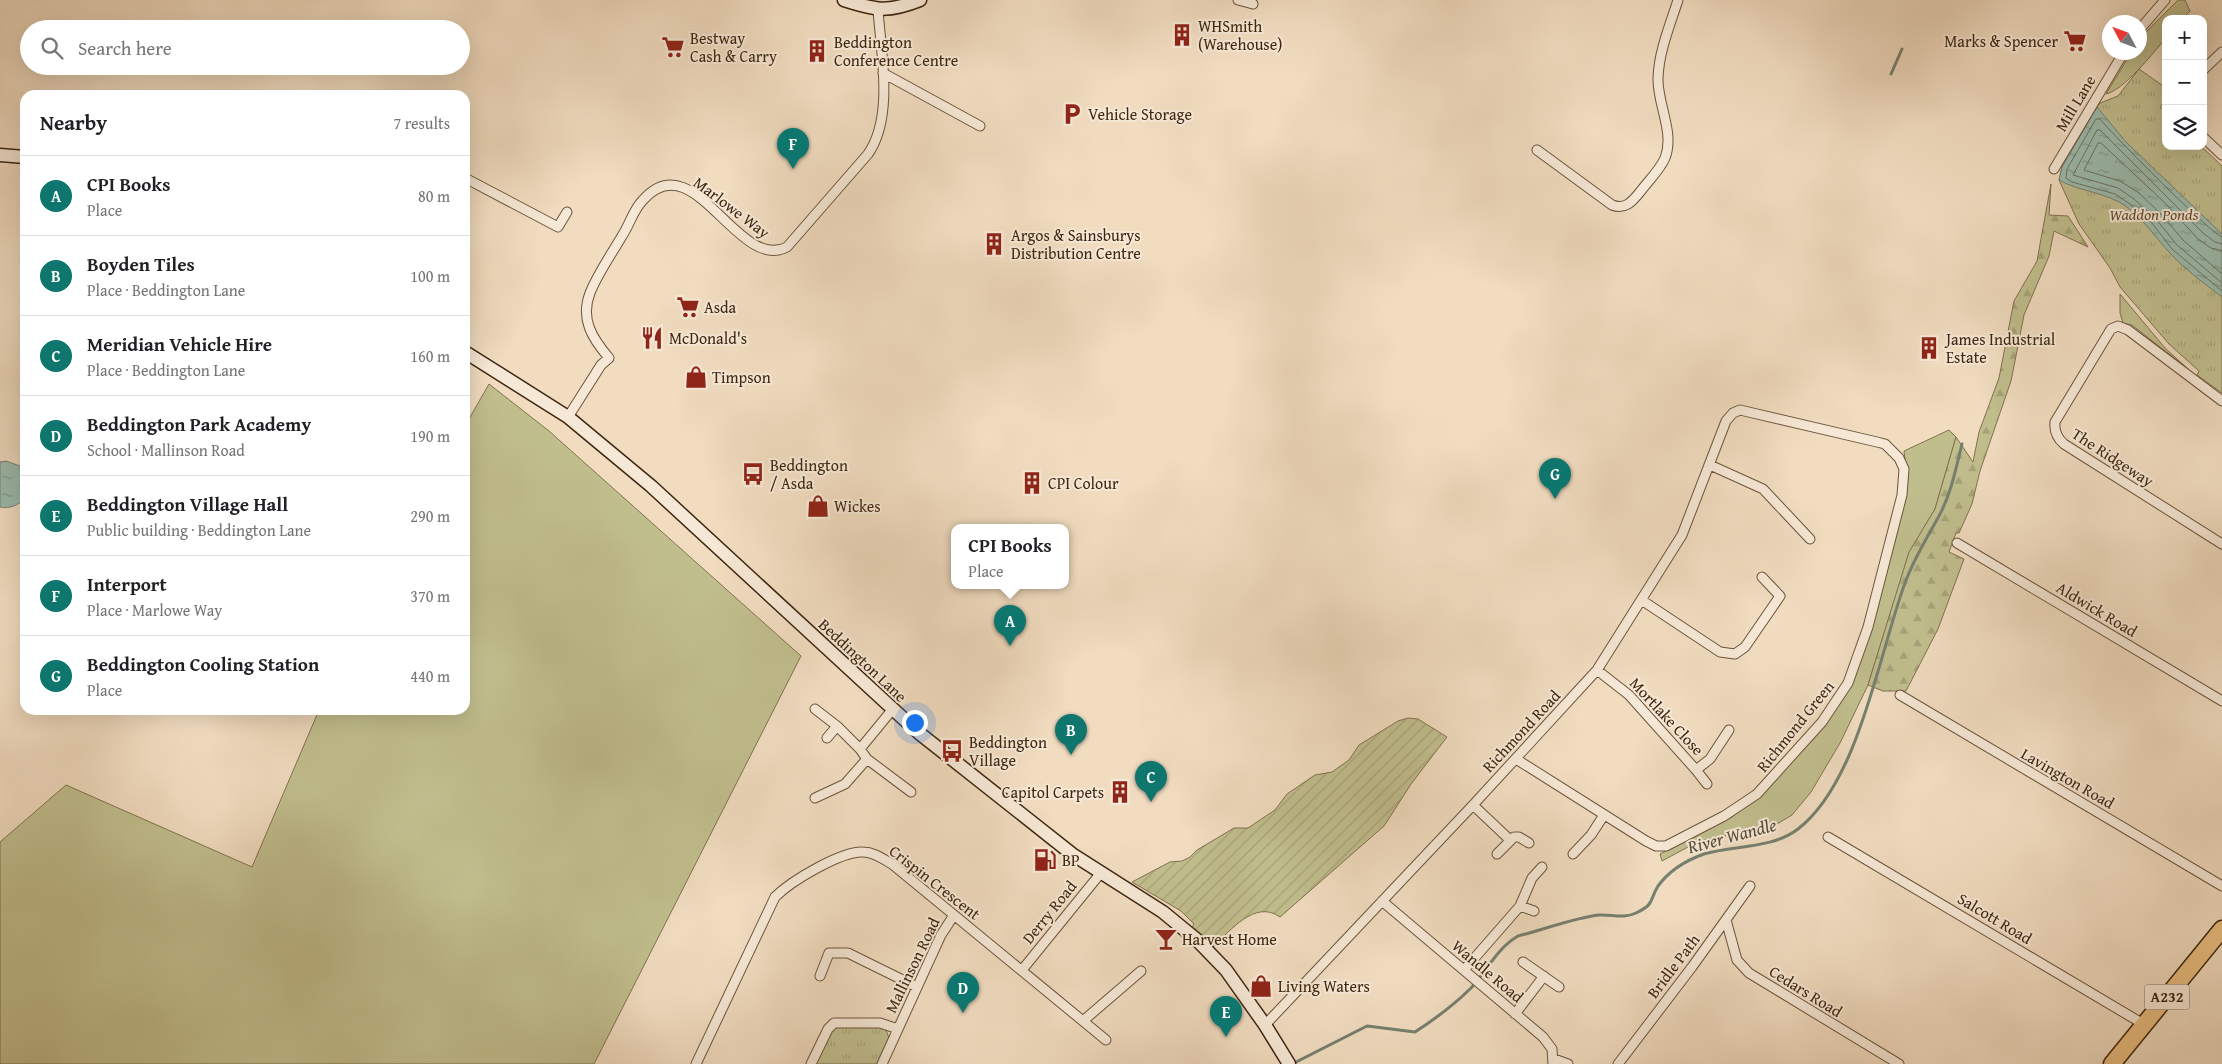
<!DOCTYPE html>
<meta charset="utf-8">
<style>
:root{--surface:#fff;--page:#f2f2f2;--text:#202124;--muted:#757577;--line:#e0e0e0;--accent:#0f766e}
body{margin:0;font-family:"Gentium Book Plus",serif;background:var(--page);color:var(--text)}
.controls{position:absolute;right:15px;top:15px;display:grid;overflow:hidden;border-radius:10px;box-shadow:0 5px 20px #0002}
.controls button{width:45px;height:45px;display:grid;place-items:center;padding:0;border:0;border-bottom:1px solid var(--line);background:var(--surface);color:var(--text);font:25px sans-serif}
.compass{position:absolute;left:2102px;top:15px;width:45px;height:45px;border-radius:50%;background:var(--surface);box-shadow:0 5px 20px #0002;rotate:311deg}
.you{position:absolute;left:914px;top:722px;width:18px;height:18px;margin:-12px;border:4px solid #fff;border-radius:50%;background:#1a73e8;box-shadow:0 0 0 8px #1a73e833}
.badge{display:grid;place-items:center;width:32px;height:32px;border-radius:50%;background:var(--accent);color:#fff;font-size:16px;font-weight:700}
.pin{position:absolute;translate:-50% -41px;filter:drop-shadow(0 1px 2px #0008)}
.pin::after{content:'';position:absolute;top:26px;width:18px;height:15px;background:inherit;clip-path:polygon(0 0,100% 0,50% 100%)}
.popup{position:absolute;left:951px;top:524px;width:118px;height:65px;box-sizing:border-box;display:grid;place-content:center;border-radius:10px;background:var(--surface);filter:drop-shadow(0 1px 4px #0005);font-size:16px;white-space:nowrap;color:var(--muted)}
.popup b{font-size:19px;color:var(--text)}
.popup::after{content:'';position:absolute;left:50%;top:100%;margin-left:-10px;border:10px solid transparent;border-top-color:var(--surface)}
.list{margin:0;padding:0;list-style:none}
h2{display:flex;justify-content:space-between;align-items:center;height:65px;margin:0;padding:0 20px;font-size:21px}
h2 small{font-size:16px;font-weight:400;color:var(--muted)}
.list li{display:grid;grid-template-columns:32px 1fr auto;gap:15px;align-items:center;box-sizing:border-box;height:80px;padding:0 20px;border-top:1px solid var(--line)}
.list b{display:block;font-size:19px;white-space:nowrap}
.list p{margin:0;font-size:16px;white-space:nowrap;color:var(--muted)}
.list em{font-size:16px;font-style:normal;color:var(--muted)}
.icon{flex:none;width:28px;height:28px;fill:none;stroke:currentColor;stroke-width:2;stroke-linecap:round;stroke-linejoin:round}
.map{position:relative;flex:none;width:2222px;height:1064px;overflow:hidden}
.search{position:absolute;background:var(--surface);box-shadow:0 5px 20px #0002;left:20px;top:20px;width:450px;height:55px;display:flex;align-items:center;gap:12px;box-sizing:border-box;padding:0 18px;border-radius:28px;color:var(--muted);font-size:19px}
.panel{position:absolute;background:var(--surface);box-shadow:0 5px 20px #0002;left:20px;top:90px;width:450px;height:625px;border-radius:15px}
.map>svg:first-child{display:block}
.grass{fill:#c1be8e;stroke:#80724e}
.forest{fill:url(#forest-firs);stroke:#80724e}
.park{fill:url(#park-tufts);stroke:#80724e}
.garden{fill:url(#garden-furrows);stroke:#80724e}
.water{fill:url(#water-ripples);stroke:#76806f}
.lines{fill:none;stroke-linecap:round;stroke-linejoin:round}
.shore{stroke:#6d715f;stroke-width:1}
.stream{stroke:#76806f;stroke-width:3}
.street-casing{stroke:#6c543b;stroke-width:11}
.secondary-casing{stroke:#3f260f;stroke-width:15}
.highway-casing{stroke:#3f260f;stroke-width:19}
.street{stroke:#f6e8d6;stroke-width:9}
.secondary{stroke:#f6e8d6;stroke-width:12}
.highway{stroke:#e8be80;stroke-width:16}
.labels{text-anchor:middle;stroke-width:4;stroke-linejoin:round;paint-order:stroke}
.shield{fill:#f6e8d6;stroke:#76604b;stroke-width:1}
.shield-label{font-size:15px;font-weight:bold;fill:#3f260f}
.poi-label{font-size:16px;fill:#3f260f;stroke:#f6e8d6;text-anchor:start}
.street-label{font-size:16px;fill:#3f260f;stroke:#f6e8d6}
.park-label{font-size:16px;font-style:italic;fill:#604c2f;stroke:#f6e8d6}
.water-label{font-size:18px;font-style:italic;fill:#564c37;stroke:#f6e8d6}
</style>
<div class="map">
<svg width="2222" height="1064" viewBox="0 0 2222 1064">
<defs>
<pattern id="forest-firs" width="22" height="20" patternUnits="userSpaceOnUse" patternTransform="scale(1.25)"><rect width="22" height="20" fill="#c1be8e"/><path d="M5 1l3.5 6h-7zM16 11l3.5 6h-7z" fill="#a7a379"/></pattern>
<pattern id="park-tufts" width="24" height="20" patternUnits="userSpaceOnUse" patternTransform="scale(1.25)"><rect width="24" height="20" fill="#c1be8e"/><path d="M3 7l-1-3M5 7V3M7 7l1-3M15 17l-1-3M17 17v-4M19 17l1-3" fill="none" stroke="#a7a379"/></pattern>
<pattern id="garden-furrows" width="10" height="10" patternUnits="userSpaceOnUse" patternTransform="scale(1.25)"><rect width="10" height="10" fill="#c1be8e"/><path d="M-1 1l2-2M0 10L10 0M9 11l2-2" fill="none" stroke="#a7a379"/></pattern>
<pattern id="water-ripples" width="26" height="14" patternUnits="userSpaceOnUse" patternTransform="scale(1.25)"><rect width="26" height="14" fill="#9bbcaf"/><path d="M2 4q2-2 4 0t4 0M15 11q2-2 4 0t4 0" fill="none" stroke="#80998d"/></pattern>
</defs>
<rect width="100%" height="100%" fill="#f1dcc0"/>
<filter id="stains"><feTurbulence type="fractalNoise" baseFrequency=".004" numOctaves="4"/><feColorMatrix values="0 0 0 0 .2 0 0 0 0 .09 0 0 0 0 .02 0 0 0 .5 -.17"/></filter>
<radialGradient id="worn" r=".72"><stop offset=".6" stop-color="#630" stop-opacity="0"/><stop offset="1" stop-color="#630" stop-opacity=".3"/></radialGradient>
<path class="grass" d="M2178,0H2185L2190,11L2182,19H2166V38C2153,53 2124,90 2106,94L2131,53L2140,52V41L2147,31Z
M2120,294L2165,348L2187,368L2132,325L2123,323L2120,313Z
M489,384L549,431L801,656L594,1064H0V842L66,785L252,867L319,710H465V426Z
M1949,430L1956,437L1935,509L1909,553L1868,685L1840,743L1811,792L1792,815L1772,827L1699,841L1662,861L1660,854L1732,817L1756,798L1852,681L1907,478L1904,451Z"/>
<path class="forest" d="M2051,184L2049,215L2068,216L2088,247L2054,231L2049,256L2024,315L2011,381L1980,471L1972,504L1959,533H1956L1949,552L1964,559L1938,629L1906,691H1883L1868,685L1909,552L1935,509L1956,437L1973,462L1979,432L1999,378L2014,301L2037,261Z"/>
<path class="park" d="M2139,69L2166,88V100L2160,107L2166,113V146H2201L2222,166V393L2197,375L2199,371L2169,344L2120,287L2110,268L2079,224L2059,180L2062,167L2097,107L2100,103L2118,96Z
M834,1027H879L886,1030L889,1038L877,1064H815Z"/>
<path class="garden" d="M1408,718L1418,719L1447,737L1411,784L1384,826L1280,917C1255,899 1230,931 1213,947L1191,929L1194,924L1181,911L1132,882L1170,862L1182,861L1190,857L1197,850L1234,828H1248L1275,810L1287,794L1315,775L1332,772L1349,760L1359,745L1398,721Z"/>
<path class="water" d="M2097,107L2126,142L2222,234V297C2204,283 2184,269 2169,252C2155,237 2144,220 2127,207C2107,192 2080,192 2059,180L2062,167Z
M6,461L20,466L24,470L25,497C20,505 10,509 0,507V462Z"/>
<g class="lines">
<path class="shore" d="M2222,237C2213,236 2111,133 2100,119H2096L2067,169L2066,178L2072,182L2115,194L2130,204L2152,223L2172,249L2222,291
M2222,244L2215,242L2203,233L2100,130H2097L2073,175L2118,188L2134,199L2156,219L2177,245L2222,283
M2222,251L2211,248L2198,239L2165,203L2101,143H2098L2084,170L2120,181L2139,193L2161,214L2183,240L2222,274"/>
<path class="stream" d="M1891,74L1902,49
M1294,1063L1367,1026L1415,1032C1435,1019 1454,1005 1471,988C1487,971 1497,948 1518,936C1543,930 1573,918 1599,915C1611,914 1624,919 1636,913C1655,904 1649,901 1658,886C1669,871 1687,860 1704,854C1735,845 1772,849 1798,829C1859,782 1879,653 1905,583C1914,558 1927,538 1939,516C1951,494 1956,468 1962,444"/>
<defs>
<path id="street" d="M1238,0L1253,4
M2140,29L2165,0
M2203,70L2222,52
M883,73L980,126
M2203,137L2222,155
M1537,150L1612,205C1625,210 1632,202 1640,192C1648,181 1660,170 1665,158C1675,133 1657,103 1658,78C1659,51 1670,25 1678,0
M2054,169L2124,52
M465,178L558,227L567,212
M2222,401L2128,330L2118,326L2111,329L2055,422C2054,431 2057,438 2064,444L2222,544
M568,417L601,365L609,358C592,338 580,319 590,293C598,273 611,255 622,236C630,224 633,210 643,200C694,142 738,273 787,247L868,154C894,117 881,53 878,10
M1710,465L1763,489L1810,539
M1957,543L2222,701
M1643,601L1720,652L1735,654L1745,647L1780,596L1762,577
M1597,670L1629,695L1696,770L1710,759L1729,730
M1900,695L2222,886
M815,709L837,726
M827,738L837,726L860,749L892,710
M860,749L867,759L911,792
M1696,770L1707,784
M815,798L845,784L867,759
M1473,805L1510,840
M1828,837L2145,1025
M1497,854L1514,837H1519L1529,843
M1573,854L1591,835L1604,815
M1382,901L1543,1037L1552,1049L1553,1064
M1520,906L1534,911
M1726,920L1737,960L1749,973L1899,1064
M1523,962L1559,987
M1022,970L1100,874
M1464,970L1520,906L1532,878L1542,867
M820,976L829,953H848L917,987
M1515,1014L1544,976
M1083,1021L1141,971
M1265,1025L1473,805L1597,670L1682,535L1726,421L1733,413L1740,410L1877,442L1885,444L1899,458L1904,469L1902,495L1868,627L1848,683L1822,722L1757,794L1724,816L1666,846H1656L1646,841L1516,759
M1554,1059L1568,1064
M696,1064L775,897C791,881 841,851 863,852C874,852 883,859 892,864L1106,1040
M811,1064L828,1029L834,1023H880L898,1029
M882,1064L941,935L954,915
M1618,1064L1692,967L1750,886"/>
<path id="secondary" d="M844,0C875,10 888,13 920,0
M0,155L25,157
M465,352L568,417L651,486L919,733L1072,854L1163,912L1197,940L1226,970L1265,1025L1289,1064"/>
<path id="highway" d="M2112,1064L2222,929"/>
</defs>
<use href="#street" class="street-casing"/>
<use href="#secondary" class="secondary-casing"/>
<use href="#highway" class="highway-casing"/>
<use href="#street" class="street"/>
<use href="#secondary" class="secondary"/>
<use href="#highway" class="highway"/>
</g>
<defs>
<symbol id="building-bare" viewBox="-9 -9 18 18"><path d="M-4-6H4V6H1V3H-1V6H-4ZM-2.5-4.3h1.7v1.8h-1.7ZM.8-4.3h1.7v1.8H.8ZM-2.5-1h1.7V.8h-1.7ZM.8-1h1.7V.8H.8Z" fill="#8f2418" stroke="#f6e8d6" stroke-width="2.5" paint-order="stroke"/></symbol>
<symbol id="supermarket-bare" viewBox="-9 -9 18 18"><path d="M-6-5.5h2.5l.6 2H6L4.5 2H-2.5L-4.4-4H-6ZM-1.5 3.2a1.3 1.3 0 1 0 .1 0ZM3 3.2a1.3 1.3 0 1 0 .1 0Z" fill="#8f2418" stroke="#f6e8d6" stroke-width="2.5" paint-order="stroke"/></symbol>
<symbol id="parking-bare" viewBox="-9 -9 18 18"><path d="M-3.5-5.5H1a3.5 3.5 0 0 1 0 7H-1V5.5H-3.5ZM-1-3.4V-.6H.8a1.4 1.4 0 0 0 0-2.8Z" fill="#8f2418" stroke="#f6e8d6" stroke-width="2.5" paint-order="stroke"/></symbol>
<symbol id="restaurant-bare" viewBox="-9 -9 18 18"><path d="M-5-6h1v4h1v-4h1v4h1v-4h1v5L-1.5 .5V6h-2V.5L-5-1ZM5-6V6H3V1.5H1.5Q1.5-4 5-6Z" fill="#8f2418" stroke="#f6e8d6" stroke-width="2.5" paint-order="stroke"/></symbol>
<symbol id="shop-bare" viewBox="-9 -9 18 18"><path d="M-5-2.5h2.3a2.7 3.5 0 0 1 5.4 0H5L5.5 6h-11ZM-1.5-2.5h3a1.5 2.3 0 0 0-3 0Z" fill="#8f2418" stroke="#f6e8d6" stroke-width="2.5" paint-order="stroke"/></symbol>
<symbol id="bus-bare" viewBox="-9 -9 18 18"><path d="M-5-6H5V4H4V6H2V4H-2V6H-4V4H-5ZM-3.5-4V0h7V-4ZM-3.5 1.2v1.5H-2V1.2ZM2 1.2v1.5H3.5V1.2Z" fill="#8f2418" stroke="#f6e8d6" stroke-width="2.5" paint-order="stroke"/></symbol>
<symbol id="fuel-bare" viewBox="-9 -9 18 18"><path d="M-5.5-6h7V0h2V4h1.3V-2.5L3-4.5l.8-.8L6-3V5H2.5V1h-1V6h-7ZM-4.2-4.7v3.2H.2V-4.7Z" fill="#8f2418" stroke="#f6e8d6" stroke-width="2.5" paint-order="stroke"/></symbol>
<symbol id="bar-bare" viewBox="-9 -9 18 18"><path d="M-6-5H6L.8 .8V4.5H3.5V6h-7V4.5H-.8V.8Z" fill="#8f2418" stroke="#f6e8d6" stroke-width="2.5" paint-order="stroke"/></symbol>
</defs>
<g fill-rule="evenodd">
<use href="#building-bare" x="1166" y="19" width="32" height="32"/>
<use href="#supermarket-bare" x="2059" y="25" width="32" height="32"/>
<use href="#supermarket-bare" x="657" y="31" width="32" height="32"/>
<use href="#building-bare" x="801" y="35" width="32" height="32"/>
<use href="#parking-bare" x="1056" y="98" width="32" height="32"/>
<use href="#building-bare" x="978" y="228" width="32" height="32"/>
<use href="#supermarket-bare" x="672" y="291" width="32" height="32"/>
<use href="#restaurant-bare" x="636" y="322" width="32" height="32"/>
<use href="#building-bare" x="1913" y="332" width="32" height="32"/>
<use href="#shop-bare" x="680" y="361" width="32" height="32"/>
<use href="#bus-bare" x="737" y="458" width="32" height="32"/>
<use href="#building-bare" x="1016" y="467" width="32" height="32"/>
<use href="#shop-bare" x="802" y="490" width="32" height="32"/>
<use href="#bus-bare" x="936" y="735" width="32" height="32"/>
<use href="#building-bare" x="1104" y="776" width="32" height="32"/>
<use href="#fuel-bare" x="1029" y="844" width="32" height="32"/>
<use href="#bar-bare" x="1150" y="923" width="32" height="32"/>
<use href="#shop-bare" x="1245" y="970" width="32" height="32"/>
</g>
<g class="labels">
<rect class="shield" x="2144.5" y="984.5" width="45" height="25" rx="4"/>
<g class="shield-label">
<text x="2167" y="1002">A232</text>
</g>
<g class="poi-label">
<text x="1198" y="32">WHSmith<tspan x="1198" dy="18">(Warehouse)</tspan></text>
<text x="690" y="44">Bestway<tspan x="690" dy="18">Cash &amp; Carry</tspan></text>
<text x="2058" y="47" text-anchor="end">Marks &amp; Spencer</text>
<text x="834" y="48">Beddington<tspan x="834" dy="18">Conference Centre</tspan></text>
<text x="1088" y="120">Vehicle Storage</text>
<text x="1011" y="241">Argos &amp; Sainsburys<tspan x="1011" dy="18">Distribution Centre</tspan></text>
<text x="704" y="313">Asda</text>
<text x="669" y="344">McDonald's</text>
<text x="1946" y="345">James Industrial<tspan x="1946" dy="18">Estate</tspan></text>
<text x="712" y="383">Timpson</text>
<text x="770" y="471">Beddington<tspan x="770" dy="18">/ Asda</tspan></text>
<text x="1048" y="489">CPI Colour</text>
<text x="834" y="512">Wickes</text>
<text x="969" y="748">Beddington<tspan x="969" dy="18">Village</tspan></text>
<text x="1104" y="798" text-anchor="end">Capitol Carpets</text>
<text x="1062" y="866">BP</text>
<text x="1182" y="945">Harvest Home</text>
<text x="1278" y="992">Living Waters</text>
</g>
<g class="street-label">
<text transform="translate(2075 103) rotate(-59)" y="6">Mill Lane</text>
<text transform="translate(732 207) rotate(37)" y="6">Marlowe Way</text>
<text transform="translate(2113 457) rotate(33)" y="6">The Ridgeway</text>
<text transform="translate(2097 609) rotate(31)" y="6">Aldwick Road</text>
<text transform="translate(863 660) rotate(43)" y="6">Beddington Lane</text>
<text transform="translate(1667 716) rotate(47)" y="6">Mortlake Close</text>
<text transform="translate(1795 726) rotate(-51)" y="6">Richmond Green</text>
<text transform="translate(1521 731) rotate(-47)" y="6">Richmond Road</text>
<text transform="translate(2068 778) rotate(30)" y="6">Lavington Road</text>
<text transform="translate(935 882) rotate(38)" y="6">Crispin Crescent</text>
<text transform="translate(1049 912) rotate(-51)" y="6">Derry Road</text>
<text transform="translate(1995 918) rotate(31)" y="6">Salcott Road</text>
<text transform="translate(912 965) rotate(-64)" y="6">Mallinson Road</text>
<text transform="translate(1673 966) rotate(-53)" y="6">Bridle Path</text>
<text transform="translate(1488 971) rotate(40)" y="6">Wandle Road</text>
<text transform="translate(1806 991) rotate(32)" y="6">Cedars Road</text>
</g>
<g class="park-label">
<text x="2154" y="220">Waddon Ponds</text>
</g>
<g class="water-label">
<text transform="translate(1732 836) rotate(-15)" y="6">River Wandle</text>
</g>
</g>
<rect width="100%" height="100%" filter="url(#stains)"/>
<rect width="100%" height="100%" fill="url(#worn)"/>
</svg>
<div class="controls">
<button>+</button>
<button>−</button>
<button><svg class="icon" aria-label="layers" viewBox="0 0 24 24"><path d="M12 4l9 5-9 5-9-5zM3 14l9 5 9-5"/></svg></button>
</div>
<svg class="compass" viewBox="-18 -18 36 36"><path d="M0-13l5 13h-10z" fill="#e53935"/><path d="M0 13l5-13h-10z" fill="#757577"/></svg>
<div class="you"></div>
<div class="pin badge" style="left:1010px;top:646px">A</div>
<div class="popup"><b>CPI Books</b>Place</div>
<div class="pin badge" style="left:1071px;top:755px">B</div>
<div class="pin badge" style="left:1151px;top:802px">C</div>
<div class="pin badge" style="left:963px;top:1013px">D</div>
<div class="pin badge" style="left:1226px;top:1037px">E</div>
<div class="pin badge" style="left:793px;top:169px">F</div>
<div class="pin badge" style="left:1555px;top:499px">G</div>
<div class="search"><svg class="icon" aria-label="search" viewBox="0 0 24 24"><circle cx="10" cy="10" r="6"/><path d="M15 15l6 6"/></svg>Search here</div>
<section class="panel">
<h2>Nearby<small>7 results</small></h2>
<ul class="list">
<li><span class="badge">A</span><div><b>CPI Books</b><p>Place</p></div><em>80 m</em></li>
<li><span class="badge">B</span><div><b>Boyden Tiles</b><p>Place · Beddington Lane</p></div><em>100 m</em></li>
<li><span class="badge">C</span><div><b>Meridian Vehicle Hire</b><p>Place · Beddington Lane</p></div><em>160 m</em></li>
<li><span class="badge">D</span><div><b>Beddington Park Academy</b><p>School · Mallinson Road</p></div><em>190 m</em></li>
<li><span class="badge">E</span><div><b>Beddington Village Hall</b><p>Public building · Beddington Lane</p></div><em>290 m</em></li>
<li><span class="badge">F</span><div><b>Interport</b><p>Place · Marlowe Way</p></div><em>370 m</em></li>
<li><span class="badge">G</span><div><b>Beddington Cooling Station</b><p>Place</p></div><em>440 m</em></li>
</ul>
</section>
</div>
